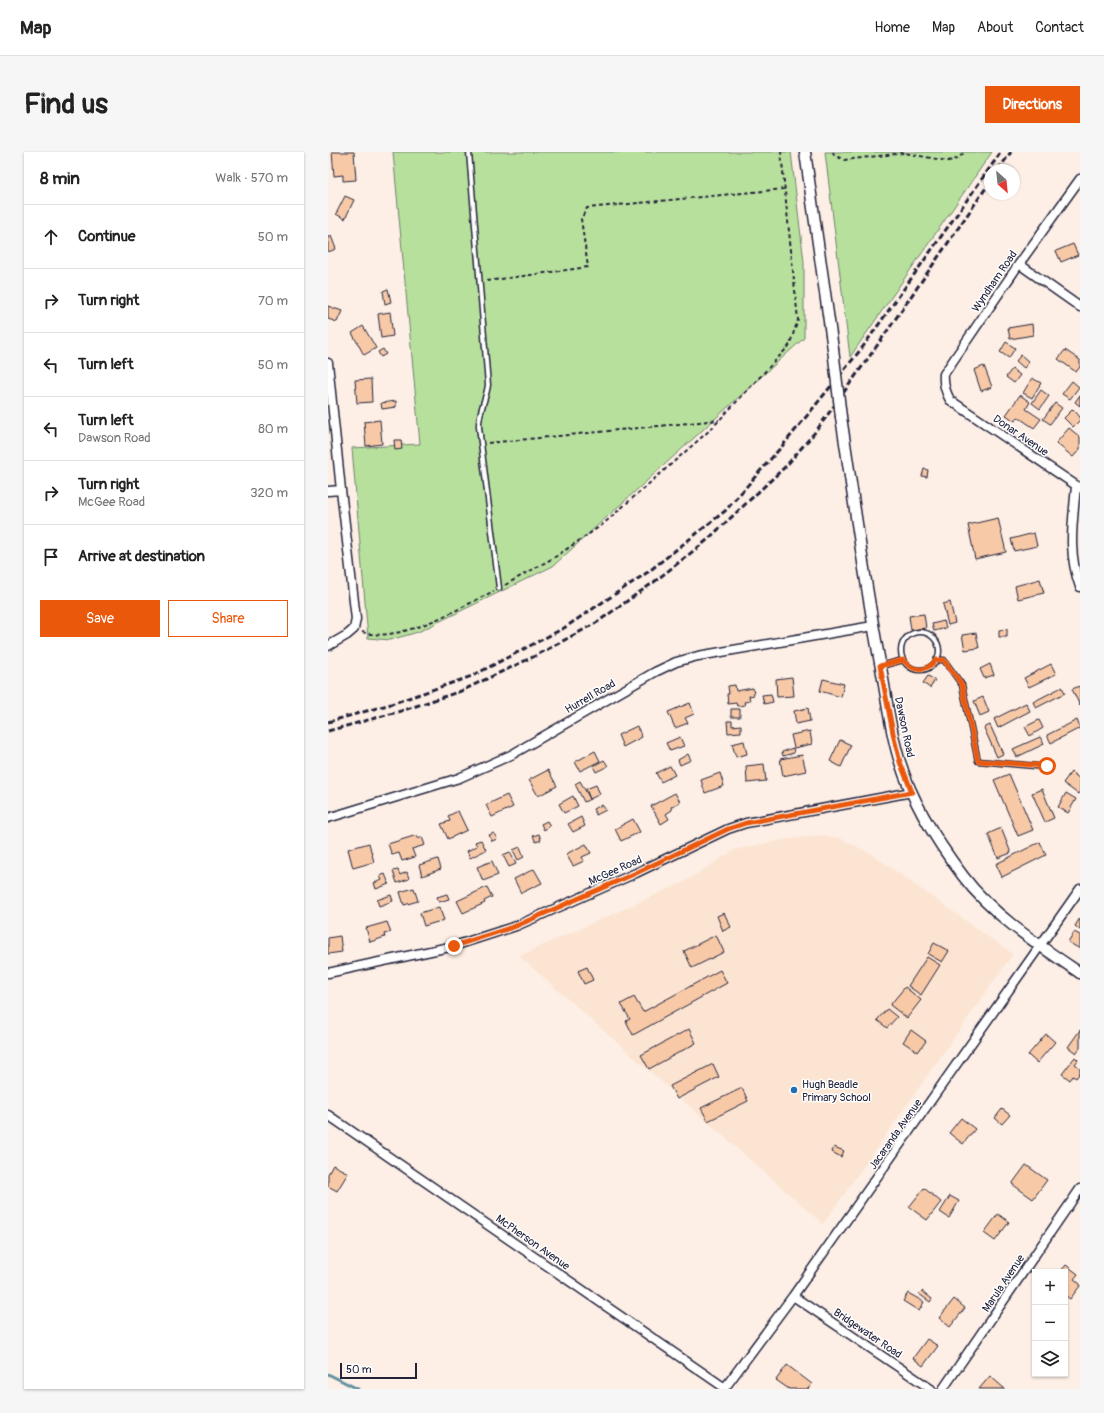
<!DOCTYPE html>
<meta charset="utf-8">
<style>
:root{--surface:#fff;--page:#f6f6f6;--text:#222;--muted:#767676;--line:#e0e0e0;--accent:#ea580c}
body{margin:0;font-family:Pangolin,sans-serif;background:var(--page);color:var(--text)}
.controls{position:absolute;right:12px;bottom:12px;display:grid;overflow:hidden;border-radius:0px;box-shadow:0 1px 3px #0004}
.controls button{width:36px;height:36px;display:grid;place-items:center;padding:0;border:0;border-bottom:1px solid var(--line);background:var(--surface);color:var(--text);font:20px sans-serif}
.compass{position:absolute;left:656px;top:12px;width:36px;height:36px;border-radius:50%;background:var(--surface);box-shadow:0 1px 3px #0004;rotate:153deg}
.scale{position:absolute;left:12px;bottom:10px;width:77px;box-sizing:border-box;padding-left:4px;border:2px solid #22223b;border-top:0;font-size:11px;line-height:14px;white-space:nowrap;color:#22223b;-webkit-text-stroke:3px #fff;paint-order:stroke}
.stop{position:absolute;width:12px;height:12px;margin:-9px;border:3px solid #ea580c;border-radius:50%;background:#fff}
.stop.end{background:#ea580c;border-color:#fff;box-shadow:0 1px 4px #0008}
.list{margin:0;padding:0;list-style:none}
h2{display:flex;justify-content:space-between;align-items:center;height:52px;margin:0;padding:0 16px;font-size:17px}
h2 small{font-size:13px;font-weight:400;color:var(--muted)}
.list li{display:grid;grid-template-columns:26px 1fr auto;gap:12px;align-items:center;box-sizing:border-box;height:64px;padding:0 16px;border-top:1px solid var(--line)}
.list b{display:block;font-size:15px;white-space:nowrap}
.list p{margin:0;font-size:13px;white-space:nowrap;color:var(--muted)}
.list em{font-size:13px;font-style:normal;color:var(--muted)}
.actions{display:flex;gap:8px;padding:12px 16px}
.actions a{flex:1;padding:9px 0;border:1px solid var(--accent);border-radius:0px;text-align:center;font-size:14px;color:var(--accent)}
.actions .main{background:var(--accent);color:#fff}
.icon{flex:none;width:22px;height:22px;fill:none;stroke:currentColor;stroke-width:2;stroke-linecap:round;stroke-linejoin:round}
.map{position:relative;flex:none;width:752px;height:1237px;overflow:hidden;border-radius:0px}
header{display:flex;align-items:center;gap:24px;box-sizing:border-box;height:56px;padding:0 20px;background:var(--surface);border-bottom:1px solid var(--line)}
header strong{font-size:19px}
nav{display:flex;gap:22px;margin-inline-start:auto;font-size:14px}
.intro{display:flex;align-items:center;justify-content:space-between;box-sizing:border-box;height:96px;padding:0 24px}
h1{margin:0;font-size:28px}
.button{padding:10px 18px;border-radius:0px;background:var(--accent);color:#fff;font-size:14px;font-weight:700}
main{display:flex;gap:24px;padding:0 24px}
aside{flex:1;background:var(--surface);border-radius:0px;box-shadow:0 1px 3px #0004}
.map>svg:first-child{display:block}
.built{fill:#fce4d2}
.green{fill:#b8e09d;stroke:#6d816c}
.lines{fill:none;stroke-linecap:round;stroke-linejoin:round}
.stream{stroke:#6090a0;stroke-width:3}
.building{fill:#f8c9a7;stroke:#22223b}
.service-casing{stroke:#22223b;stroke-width:7}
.minor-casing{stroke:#22223b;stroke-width:11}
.tertiary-casing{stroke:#22223b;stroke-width:13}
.path{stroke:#22223b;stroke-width:2;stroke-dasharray:4 3;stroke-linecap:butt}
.service{stroke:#fff;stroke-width:4}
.minor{stroke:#fff;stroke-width:8}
.tertiary{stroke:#fff;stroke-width:10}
.rail{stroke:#22223b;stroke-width:3;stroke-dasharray:6 3;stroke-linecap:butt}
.tertiary-bridge-casing{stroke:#22223b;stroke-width:13;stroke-linecap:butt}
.tertiary-bridge{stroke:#fff;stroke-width:10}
.route{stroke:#ea580c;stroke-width:5}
.poi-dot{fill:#1f6fb2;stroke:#fff;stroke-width:1.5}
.labels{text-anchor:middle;stroke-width:3;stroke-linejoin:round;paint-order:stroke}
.street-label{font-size:11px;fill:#22223b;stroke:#fff}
.poi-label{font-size:11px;fill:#22223b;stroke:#fff;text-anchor:start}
</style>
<header>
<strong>Map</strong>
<nav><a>Home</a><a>Map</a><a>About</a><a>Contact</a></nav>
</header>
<div class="intro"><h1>Find us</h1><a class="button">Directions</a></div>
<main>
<aside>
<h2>8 min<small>Walk · 570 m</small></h2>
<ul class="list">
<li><svg class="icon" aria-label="ahead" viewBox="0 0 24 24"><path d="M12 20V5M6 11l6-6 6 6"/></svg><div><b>Continue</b></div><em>50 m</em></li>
<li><svg class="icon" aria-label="right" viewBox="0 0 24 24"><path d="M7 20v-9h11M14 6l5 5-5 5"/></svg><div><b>Turn right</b></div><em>70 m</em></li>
<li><svg class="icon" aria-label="left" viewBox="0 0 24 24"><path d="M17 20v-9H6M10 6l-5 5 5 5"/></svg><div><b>Turn left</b></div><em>50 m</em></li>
<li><svg class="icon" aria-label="left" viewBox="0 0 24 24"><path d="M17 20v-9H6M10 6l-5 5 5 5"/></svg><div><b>Turn left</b><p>Dawson Road</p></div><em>80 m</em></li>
<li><svg class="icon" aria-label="right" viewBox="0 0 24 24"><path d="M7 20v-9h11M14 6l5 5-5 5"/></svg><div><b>Turn right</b><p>McGee Road</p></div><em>320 m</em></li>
<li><svg class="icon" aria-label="arrive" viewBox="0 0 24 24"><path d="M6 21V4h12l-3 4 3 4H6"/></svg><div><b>Arrive at destination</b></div></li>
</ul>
<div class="actions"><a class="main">Save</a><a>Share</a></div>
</aside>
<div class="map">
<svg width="752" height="1237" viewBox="0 0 752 1237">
<rect width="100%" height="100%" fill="#fdefe5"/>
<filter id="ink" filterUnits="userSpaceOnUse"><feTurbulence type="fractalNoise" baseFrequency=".025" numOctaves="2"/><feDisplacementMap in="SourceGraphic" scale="8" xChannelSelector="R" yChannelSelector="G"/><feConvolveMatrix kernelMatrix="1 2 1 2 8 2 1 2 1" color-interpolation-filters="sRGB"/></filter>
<g filter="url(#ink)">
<path class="built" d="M492,683L512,686L542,701L685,802L495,1072L191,804L356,730L406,698L453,688Z"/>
<path class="green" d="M65,0H463L476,110V186L225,414L90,480L62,488L40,486L24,296L92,292Z
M497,0H664L522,205Z"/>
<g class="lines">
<path class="stream" d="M0,1222L30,1237"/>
</g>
<path class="building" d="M4,0H26L28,28L15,29V23L6,24Z
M17,44L26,48L17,67L8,62Z
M3,84L8,97L0,100V85Z
M745,92L750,103L733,110L728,99Z
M60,137L63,150L57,152L55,139Z
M0,154L14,159L9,170L0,167Z
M62,160L65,184L53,186L50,162Z
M704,172L705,183L682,187L680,176Z
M35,174L48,196L36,203L24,181Z
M678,190L687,196L681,206L672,200Z
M55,197L58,202L53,205L50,200Z
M737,198L752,208V215L748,220L730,207Z
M693,203L701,210L696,216L688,209Z
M656,214L664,235L653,239L646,218Z
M684,217L692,223L686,231L678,225Z
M704,226L713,231L704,246L695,241Z
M43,227L44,250L29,251L27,228Z
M744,229L751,235L742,247L734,242Z
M713,238L721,244L712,257L704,251Z
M692,243L702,250L698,257L713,267L706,276L690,265L687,269L678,263Z
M752,243V254L747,250Z
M68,249V255L54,257L53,251Z
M727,251L734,256L722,272L715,267Z
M745,257L752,265V268L745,275L736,266Z
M52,268L54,292L38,294L36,270Z
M741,276L752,285V297L745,305L728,291Z
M66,288H73L74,297L67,298Z
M596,317L600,318L599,325L594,324Z
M670,366L678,400L647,407L640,373Z
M706,381L709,394L686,399L683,387Z
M712,427L716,441L690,447L687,434Z
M622,450L627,471L620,473L615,452Z
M596,462L598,476L583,478L581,464Z
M616,469L618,476L606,479L604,472Z
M679,477V485H671V478Z
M648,481L651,496L637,498L634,483Z
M662,512L666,523L656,526L652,517Z
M723,512L728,522L701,535L696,526Z
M600,524L607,528L602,536L595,531Z
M464,525L466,544L449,545L448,527Z
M495,527L516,532L513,545L492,539Z
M407,533L408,539L425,536L426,543L421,544L422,549L416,550L417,553L409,554L408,551L400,552L399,542H401L400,534Z
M752,534V554L744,537Z
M734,535L737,541L708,556L705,550Z
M443,542L445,550L436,552L434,543Z
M655,545L661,560L652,564L646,549Z
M362,551L366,562L357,566L360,571L347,576L340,560Z
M698,551L702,559L670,576L666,567Z
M480,556L482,569L468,572L466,559Z
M403,557H412V565H403Z
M711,568L715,576L702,584L697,575Z
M749,568L752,576L723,591L719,583Z
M399,569H404V574L413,573V580L400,581Z
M662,573L675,602L669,605L656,576Z
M309,574L314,585L295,595L290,583Z
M482,579L484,592L466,596L463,583Z
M352,585L356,594L342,599L338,591Z
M712,585L716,592L689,605L685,597Z
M512,588L523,593L513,615L502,609Z
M416,589L419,602L408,605L404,592Z
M465,596L466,601L455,604L454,600Z
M267,599L272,609L252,619L247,610Z
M360,602L363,608L352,613L350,608Z
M474,603L478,619L455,624L452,607Z
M276,608L280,614L268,620L265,614Z
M436,612L438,629L419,631L418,614Z
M342,614L347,623L333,630L328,621Z
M220,618L229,634L210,644L201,628Z
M743,620L752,627V639L750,642L735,631Z
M392,621L396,634L377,641L373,628Z
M681,622L705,678L690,684L666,628Z
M252,629L262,647L256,650L247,632Z
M268,633L272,642L262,647L258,637Z
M714,637L726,666L717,670L704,641Z
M347,641L352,650L343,655L344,658L338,662L341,667L333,672L323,654Z
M738,641L748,647L740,661L730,655Z
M179,643L185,655L164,665L158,653Z
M245,644L250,654L236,661L231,652Z
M274,653L278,658L268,663L265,657Z
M130,659L139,678L120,687L113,672L122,669L120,664Z
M253,665L257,674L245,680L240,672Z
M305,667L312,680L293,689L287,677Z
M219,669L222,674L216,678L213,672Z
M673,676L683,701L670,706L660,682Z
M166,681L169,687L164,689L161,683Z
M211,682L213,688L208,690L205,684Z
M89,683L90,687L94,685L97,693L84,697L87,705L74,709L71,701L64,703L60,692Z
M153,688L158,698L142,706L139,699L149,694L147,690Z
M712,690L718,703L674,725L668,712Z
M41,691L46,710L25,716L20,697Z
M258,692L263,701L254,705L256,709L245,714L238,702Z
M192,695L196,705L190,708L185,698Z
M182,700L188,712L181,715L175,703Z
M110,707L113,717L94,724L91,713Z
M164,709L170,723L155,729L149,715Z
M206,717L214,731L193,741L186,727Z
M70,718L72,723L79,720L81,727L69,731L65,719Z
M57,722L61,732L48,737L46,731L54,728L52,724Z
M159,735L164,745L156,749L157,751L135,761L129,749Z
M86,736L90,749L76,753L72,740Z
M119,742L121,747L111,750L109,745Z
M63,743L65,749L51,754L49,748Z
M111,755L116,768L96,774L92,761Z
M396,761L403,775L395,779L389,764Z
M752,766V778L747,774Z
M59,770L63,780L56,782L57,785L42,790L38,776Z
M746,780L752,783V797L740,790Z
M388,783L396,800L364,816L356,799Z
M12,784L14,800L0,802V786Z
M606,791L621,799L614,810L600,802Z
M599,805L612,813L593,843L580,834Z
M259,815L265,828L256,832L250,819Z
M392,818L399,831L305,883L298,869L302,867L293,852L306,845L315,860Z
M577,835L593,848L579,866L562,853Z
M559,857L569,865L559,876L549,868Z
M361,877L368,891L321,917L313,903Z
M583,878L598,889L590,900L575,890Z
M752,878V896L748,901L740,895Z
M718,882L727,890L709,911L700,903Z
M747,905L750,908L747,912L752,916V921L748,926L745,924L742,928L734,922Z
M385,912L391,925L349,947L342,934Z
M414,936L420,949L380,969L373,956Z
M674,957L682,963L674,972L667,966Z
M633,966L647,977L635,992L621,981Z
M506,995L516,999L513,1005L504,1000Z
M5,1013L20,1021L9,1039L0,1034V1022Z
M698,1013L719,1028L705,1047L684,1032Z
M596,1036L613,1050L599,1068L581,1055Z
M622,1044L631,1049L621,1066L612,1060Z
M670,1062L681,1070L667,1089L656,1081Z
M738,1113L750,1122L746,1127L752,1132V1134L742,1147L737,1143V1120H732Z
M594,1139L604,1147L602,1150L591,1142Z
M580,1141L596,1150L591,1159L575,1149Z
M626,1147L637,1156L622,1175L611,1166Z
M599,1187L610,1194L595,1214L585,1206Z
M459,1213L484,1232L480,1237H461L448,1228Z
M662,1224L677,1237H651Z"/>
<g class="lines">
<defs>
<path id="service" d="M141,0L160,233C158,248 150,261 151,275L171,436
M573 499a19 19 0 1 1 38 0a19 19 0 1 1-38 0Z
M608,508H616L634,533L650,609L719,615
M553,514L575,508"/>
<path id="minor" d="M752,27L691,112L616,222C615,232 617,239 622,248L752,336
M691,112L752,155
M0,211L13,338L28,467L26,477L19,483L0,494
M748,334C745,370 739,399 752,435
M0,339L13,338
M0,666L131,626L183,603L327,520L348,510L370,504L545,474
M0,821L126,794L188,774L308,721L400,677L418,671L584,640
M0,963L397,1236
M465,1144L603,1237
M396,1237L465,1144L752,737
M615,1237L752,1037"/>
<path id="tertiary" d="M477,0L505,197
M513,265C526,349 537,433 553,516C559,547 562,580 572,610C584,649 610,691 635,724C664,763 712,794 752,821"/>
</defs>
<use href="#service" class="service-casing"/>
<use href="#minor" class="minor-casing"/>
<use href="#tertiary" class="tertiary-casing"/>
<path class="path" d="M505,0L506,3L516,8L576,1L620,9L629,7L637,0
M159,129L260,115L253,67L259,56L456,37
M160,291L391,268
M177,433L227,405L274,373L383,277L461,194L470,168L453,0
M34,480C71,493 133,455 166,439"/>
<use href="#service" class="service"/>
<use href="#minor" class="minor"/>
<use href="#tertiary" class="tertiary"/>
<path class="rail" d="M670,18L683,0
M0,570L63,552L144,524L236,476L320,420L397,359L456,292L534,196L673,0
M0,579L73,559L133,539L207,504L268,471L326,430L378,389L458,314L488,279L546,198L662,30"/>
<defs>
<path id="tertiary-bridge" d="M505,197L513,265"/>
</defs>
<use href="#tertiary-bridge" class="tertiary-bridge-casing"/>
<use href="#tertiary-bridge" class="tertiary-bridge"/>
</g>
</g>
<g class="lines" filter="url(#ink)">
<path class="route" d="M126,794L188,774L308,721L400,677L418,671L584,640L572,610L566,586L552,514L575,508C586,520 597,521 608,508H616L634,533L650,609L719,614"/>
</g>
<circle class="poi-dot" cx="466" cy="938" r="4"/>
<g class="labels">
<g class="street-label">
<text transform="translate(666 129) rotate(-56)" y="4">Wyndham Road</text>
<text transform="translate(693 283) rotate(34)" y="4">Donar Avenue</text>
<text transform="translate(262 544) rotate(-30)" y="4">Hurrell Road</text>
<text transform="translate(577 575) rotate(78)" y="4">Dawson Road</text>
<text transform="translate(287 718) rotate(-24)" y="4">McGee Road</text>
<text transform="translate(567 982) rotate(-55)" y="4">Jacaranda Avenue</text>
<text transform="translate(205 1090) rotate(35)" y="4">McPherson Avenue</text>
<text transform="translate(675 1131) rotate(-56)" y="4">Marula Avenue</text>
<text transform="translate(540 1181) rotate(34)" y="4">Bridgewater Road</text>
</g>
<g class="poi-label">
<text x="474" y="936">Hugh Beadle<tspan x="474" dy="13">Primary School</tspan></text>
</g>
</g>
</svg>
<div class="controls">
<button>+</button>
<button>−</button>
<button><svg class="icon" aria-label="layers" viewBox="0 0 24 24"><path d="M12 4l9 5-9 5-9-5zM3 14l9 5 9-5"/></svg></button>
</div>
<svg class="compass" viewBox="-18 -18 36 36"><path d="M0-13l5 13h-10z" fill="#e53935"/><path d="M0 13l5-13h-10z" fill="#767676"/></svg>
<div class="scale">50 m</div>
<div class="stop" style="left:719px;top:614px"></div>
<div class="stop end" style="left:126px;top:794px"></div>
</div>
</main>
